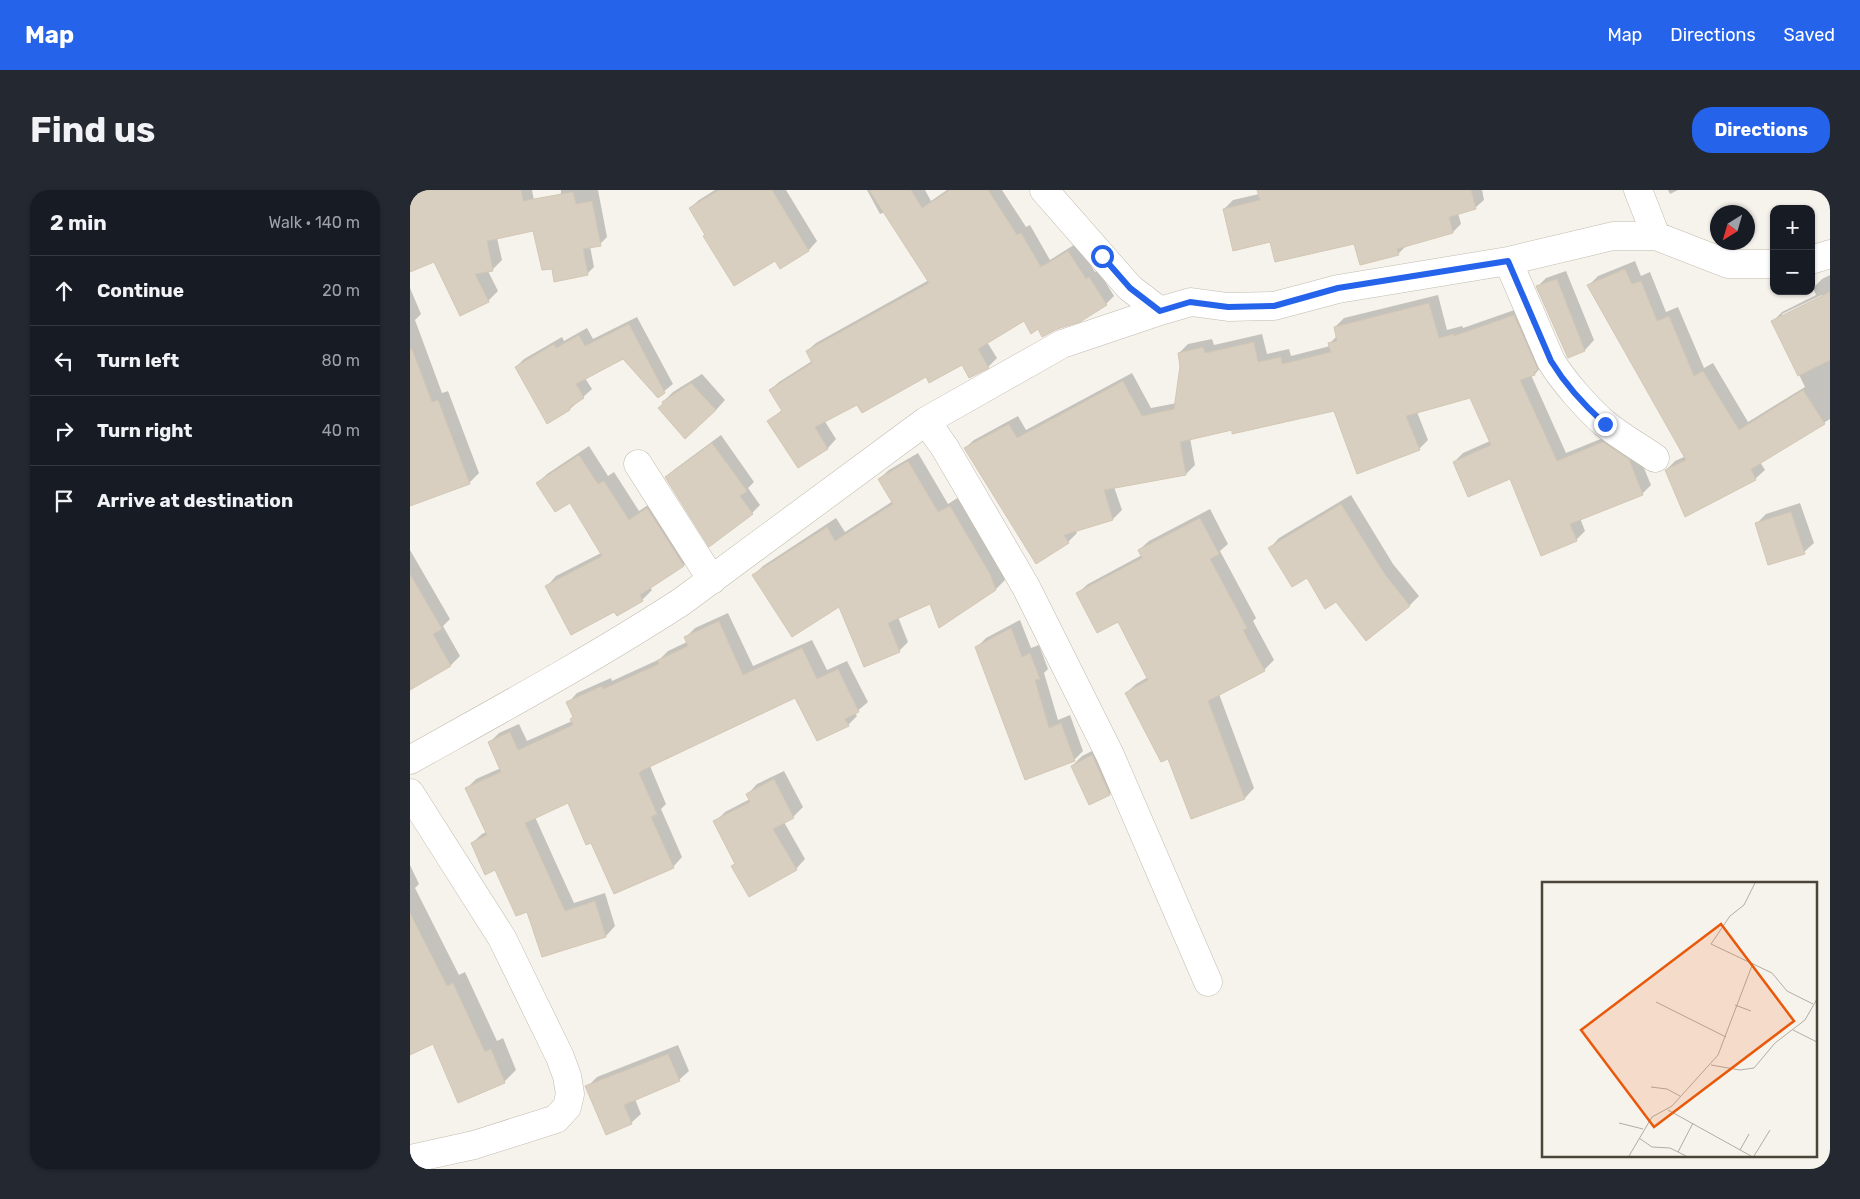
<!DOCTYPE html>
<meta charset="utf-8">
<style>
:root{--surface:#171b24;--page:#242831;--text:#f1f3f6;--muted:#9ea1a6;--line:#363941;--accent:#2563eb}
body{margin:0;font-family:Rubik,sans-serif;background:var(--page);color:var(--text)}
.controls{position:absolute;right:15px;top:15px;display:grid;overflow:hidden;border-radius:10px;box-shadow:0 1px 4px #0004}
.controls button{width:45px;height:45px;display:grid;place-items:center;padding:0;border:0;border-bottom:1px solid var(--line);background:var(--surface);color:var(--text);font:25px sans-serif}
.compass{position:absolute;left:1300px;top:15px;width:45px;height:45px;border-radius:50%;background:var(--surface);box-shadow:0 1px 4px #0004;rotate:217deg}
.stop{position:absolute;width:15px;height:15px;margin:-11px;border:4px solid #2563eb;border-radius:50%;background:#fff}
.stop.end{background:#2563eb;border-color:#fff;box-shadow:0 1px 5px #0008}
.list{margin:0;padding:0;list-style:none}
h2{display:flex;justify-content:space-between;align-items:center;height:65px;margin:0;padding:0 20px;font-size:21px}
h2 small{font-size:16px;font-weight:400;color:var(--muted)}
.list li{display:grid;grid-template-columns:32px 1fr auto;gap:15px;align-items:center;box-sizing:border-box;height:70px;padding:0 20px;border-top:1px solid var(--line)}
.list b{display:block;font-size:19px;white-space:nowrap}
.list em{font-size:16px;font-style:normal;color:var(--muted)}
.icon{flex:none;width:28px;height:28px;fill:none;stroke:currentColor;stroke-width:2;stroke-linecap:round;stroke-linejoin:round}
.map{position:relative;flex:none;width:1420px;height:979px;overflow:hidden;border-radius:20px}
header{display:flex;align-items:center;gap:30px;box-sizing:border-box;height:70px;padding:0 25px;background:var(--accent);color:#fff}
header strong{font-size:24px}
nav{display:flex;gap:28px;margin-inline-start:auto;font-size:18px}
.intro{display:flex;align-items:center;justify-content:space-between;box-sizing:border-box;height:120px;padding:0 30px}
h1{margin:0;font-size:35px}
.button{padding:12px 22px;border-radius:20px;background:var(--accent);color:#fff;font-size:18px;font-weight:700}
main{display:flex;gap:30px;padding:0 30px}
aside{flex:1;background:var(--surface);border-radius:20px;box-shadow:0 1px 4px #0004}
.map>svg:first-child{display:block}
.shadow{fill:#0003;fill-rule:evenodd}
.building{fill:#d8cfc1;stroke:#d3c7b4}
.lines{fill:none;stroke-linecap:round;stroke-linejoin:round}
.minor-casing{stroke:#c2bbae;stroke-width:29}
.minor{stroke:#fff;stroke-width:28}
.route{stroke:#2563eb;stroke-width:6}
.inset-road{fill:none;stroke:#b2ada4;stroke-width:1}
.view{fill:#e8590c;fill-opacity:0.15;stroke:#e8590c;stroke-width:2.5}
.inset-edge{fill:none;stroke:#4b4439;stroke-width:2.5}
</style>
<header>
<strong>Map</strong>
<nav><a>Map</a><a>Directions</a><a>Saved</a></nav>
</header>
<div class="intro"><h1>Find us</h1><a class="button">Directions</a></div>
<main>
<aside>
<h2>2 min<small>Walk · 140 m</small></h2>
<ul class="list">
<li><svg class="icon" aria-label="ahead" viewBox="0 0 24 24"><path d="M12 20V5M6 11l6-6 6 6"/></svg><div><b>Continue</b></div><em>20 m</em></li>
<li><svg class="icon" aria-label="left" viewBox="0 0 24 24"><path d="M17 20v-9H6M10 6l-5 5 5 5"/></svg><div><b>Turn left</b></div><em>80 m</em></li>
<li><svg class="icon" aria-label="right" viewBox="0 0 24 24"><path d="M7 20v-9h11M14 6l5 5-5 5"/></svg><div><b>Turn right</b></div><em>40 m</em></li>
<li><svg class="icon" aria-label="arrive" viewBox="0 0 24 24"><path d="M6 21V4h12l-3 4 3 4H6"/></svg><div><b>Arrive at destination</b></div></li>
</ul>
</aside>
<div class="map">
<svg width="1420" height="979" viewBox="0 0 1420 979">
<rect width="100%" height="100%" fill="#f6f3ec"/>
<path class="shadow" d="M0,0H122L128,31L87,48L92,70L82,80L78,81L88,101L78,111L24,70L0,81Z
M151,0H188L197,47L190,54L180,56L184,77L177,84L148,90Z
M305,0H376L407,51L399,60L370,77L365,69L296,45L280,18L289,10Z
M457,0H515L521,11L537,0H592L616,37L620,35L640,70L667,53L685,82L688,80L704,106L696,114L628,137L615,129L577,152L587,168L578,177L552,174L516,186L448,213L414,230L426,249L418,258L388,277L359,231L373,219L360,200L369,192L402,171L397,161L406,153L519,90L475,22L470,24Z
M848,0H1072L1074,10L1065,18L1048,23L1051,34L1043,42L997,55L988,64L945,52L861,50L814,19L823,10L849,4Z
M1258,0H1268L1260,4Z
M1225,71L1231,86L1240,82L1256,122L1268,117L1294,178L1303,173L1338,232L1395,197L1363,131L1372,122L1406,105L1403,98L1412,89L1420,85V229L1350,272L1355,280L1345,289L1256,280L1265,271L1276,266L1179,95L1188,86ZM1412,105L1413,107L1372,127V124Z
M1156,81L1184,150L1175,160L1158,166L1127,97L1136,88Z
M0,98L11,124L5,130L32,203L38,201L69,283L59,293L0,315Z
M1028,105L1037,140L1052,136L1053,138L1113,117L1133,175L1125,184L1121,185L1156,263L1203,244L1227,261L1241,295L1232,304L1170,328L1175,341L1166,350L1101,287L1044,272L1053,263L1080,251L1060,206L1007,222L1018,250L1009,259L924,219L780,248L785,275L776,284L704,297L712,320L703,329L665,340L667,343L658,352L555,258L564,250L608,226L616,240L722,183L741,218L767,213L772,176L769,163L778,154L802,149L804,155L852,144L857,164L879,159L881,166L920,156V153L927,146L925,137L934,128Z
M227,127L263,194L248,206L214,167L175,188L182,199L160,219L106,177L114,169L152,147L154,151L177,138L183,149Z
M292,184L315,210L306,220L253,212L263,202Z
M311,245L344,292L338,298L350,315L342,323L256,287L265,279Z
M179,256L198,286L204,282L229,321L247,309L283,365L274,375L240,397L242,400L232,410L207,425L205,420L137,396L146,386L191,363L160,311L128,293L137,284Z
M508,263L538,314L549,307L589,374L595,390L586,399L521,413L488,427L498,452L489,461L430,415L344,385L353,376L426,328L435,342L483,311L469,289L479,280Z
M941,305L983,374L1009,406L999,416L926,411L860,358L869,348Z
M1390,313L1404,353L1394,362L1346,334L1356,324Z
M800,319L818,354L810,361L846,428L843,431L864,470L854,480L809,504L844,598L835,608L781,627L759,567L716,503L726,494L738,487L708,431L668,403L678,394L732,365L729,360L739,351Z
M0,360L40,429L33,436L50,466L41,475L0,498Z
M318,423L343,476L402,450L417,480L437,471L458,512L445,523L447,526L438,535L386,506L240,576L256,614L251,619L272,667L263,677L182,651L158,612L125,627L164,713L195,703L205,736L196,746L118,720L86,679L62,653L72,644L76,642L56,599L66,589L91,578L79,553L89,543L109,534L117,551L162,531L164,526L158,513L167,503L201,488L202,491L250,469L258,461L277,452L275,448L285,438Z
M610,430L621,458L629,455L638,479L634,483L648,530L660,525L673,561L664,570L567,457L576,448Z
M692,556L709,594L700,604L662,576L672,566Z
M374,581L393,617L383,627L374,632L395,669L386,679L322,676L326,673L305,632L315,622L340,609L338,604L347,594Z
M0,675L9,694L5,698L49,785L55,782L87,851L93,848L106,880L94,892L23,852L0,863Z
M268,855L279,881L269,890L225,909L231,924L221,933L177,897L187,887Z"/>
<path class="building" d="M0,0H111L113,11L163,2L166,14L182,11L191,56L173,59L178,85L144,92L142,79L132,80L123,41L77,51L83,81L65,84L79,112L50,126L24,72L0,82Z
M309,0H362L399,61L370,79L365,71L324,96L293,46L295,45L279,18Z
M459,0H501L512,18L540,0H578L607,45L611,43L631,77L658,61L676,89L679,87L697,115L670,132L647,139L632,147L628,139L621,144L614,131L568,159L579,178L559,188L552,175L519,193L516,187L452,223L447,215L405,237L418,259L388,278L357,231L372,221L359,200L402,173L396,161L519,93Z
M847,0H1061L1066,19L1039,27L1043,43L987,59L989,65L950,75L944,54L865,72L860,52L823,61L813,19L850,10Z
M1215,79L1222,94L1231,91L1247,131L1259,126L1284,186L1293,181L1329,240L1393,200L1415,234L1341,279L1346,290L1275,327L1255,280L1276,270L1177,95Z
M1147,89L1175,161L1158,168L1126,96Z
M1420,102V170L1388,186L1361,131Z
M1019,113L1029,148L1044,144V146L1104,125L1128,180L1124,182L1125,185L1110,190L1147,271L1193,252L1219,269L1233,305L1160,334L1167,351L1131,366L1100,289L1058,307L1043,272L1081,255L1060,208L996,226L1010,260L947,284L924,221L822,244V240L770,252L776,285L694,300L703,330L654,345L659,353L626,374L554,258L599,234L607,248L713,191L732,226L764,219L770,176L768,163L793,157L795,163L844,152L848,172L871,167L872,174L921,162L918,153L927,151L924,137Z
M219,134L255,203L248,208L213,169L166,194L174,208L159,218L160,220L137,234L105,177L144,154L146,158L169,145L175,156Z
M2,159L22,212L28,210L60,294L0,316V160Z
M281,193L306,220L275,249L248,218L253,214L252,212Z
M302,253L337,301L330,306L343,324L299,357L255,287Z
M169,265L188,294L194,291L219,330L237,318L274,376L230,405L233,411L207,426L204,422L161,445L135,396L192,366L160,313L145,322L126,293Z
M498,271L528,322L540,316L580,384L586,400L529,438L520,414L478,433L490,462L454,477L429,417L382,447L342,385L417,337L425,351L483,314L468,289Z
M931,314L974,383L1000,416L956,451L926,412L915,419L897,388L882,397L858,358Z
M1381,322L1395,364L1358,375L1345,333Z
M790,328L809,364L800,369L837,438L833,440L855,481L798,511L835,609L781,629L758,569L751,572L715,503L738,490L708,432L687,443L666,403L732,368L728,360Z
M0,384L32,439L23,444L41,476L0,500Z
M309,431L333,485L392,458L407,489L428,479L449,522L435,529L439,536L407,551L385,508L233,580L229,583L247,624L241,627L264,678L204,704L181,653L176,655L158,613L115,633L155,721L185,711L196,747L132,767L117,722L106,726L85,680L75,685L61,653L77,645L55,598L91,582L78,552L100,542L108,560L163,535L160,529L163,527L156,512L192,496L193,499L249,474L248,470L278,456L274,447Z
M601,438L612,467L620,463L630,489L625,490L639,538L651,533L665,571L615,590L565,457Z
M682,565L700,605L679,615L661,576Z
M364,589L384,628L363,639L387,680L339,707L321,676L325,674L303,631L340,612L336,604Z
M0,723L37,796L43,793L75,862L81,859L95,893L48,913L23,854L0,865Z
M258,864L270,891L214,915L222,934L196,945L175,896Z"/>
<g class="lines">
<defs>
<path id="minor" d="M634,0L720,98L750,121
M1228,0L1246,46
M1401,70L1420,64
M1098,71L1141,171C1154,192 1176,217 1194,233C1210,246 1229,257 1245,268
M516,231L535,258L616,397L700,565L798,792
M228,274L302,390
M0,570C91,519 183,469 271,412L516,231L652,154L750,121L781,112L818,117L864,116L928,99L1098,71L1203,46H1246L1318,74H1364
M0,603L92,748L150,867L157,886L160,904L157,917L146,929L64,955L0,969"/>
</defs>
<use href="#minor" class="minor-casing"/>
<use href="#minor" class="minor"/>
</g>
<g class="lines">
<path class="route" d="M692,66L720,98L750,121L780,112L818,117L864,116L928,98L1098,71L1141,171C1155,194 1175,216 1195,234"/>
</g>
<g transform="translate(1132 692)">
<rect width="275" height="275" fill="#f6f3ec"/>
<path class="inset-road" d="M213,1L202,23L188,34L169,62L230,91L245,109L271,122M114,120L184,155M193,123L209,129M251,148L275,160M169,183L198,188L212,186L233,161L263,138L275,117M109,205L125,207L138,214M126,228L209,274M77,241L101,247M97,256L110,265L128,266L144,274M198,268L207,252M136,270L151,241M87,274L110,235L130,224L176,173L211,81M212,274L228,248"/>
<path class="view" d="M179,42L252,139L112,245L39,148Z"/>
<rect width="275" height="275" class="inset-edge"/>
</g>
</svg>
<div class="controls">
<button>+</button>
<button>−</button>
</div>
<svg class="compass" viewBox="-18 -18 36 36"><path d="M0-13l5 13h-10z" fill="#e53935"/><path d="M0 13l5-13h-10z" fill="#9ea1a6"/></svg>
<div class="stop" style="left:692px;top:66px"></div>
<div class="stop end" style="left:1195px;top:234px"></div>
</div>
</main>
